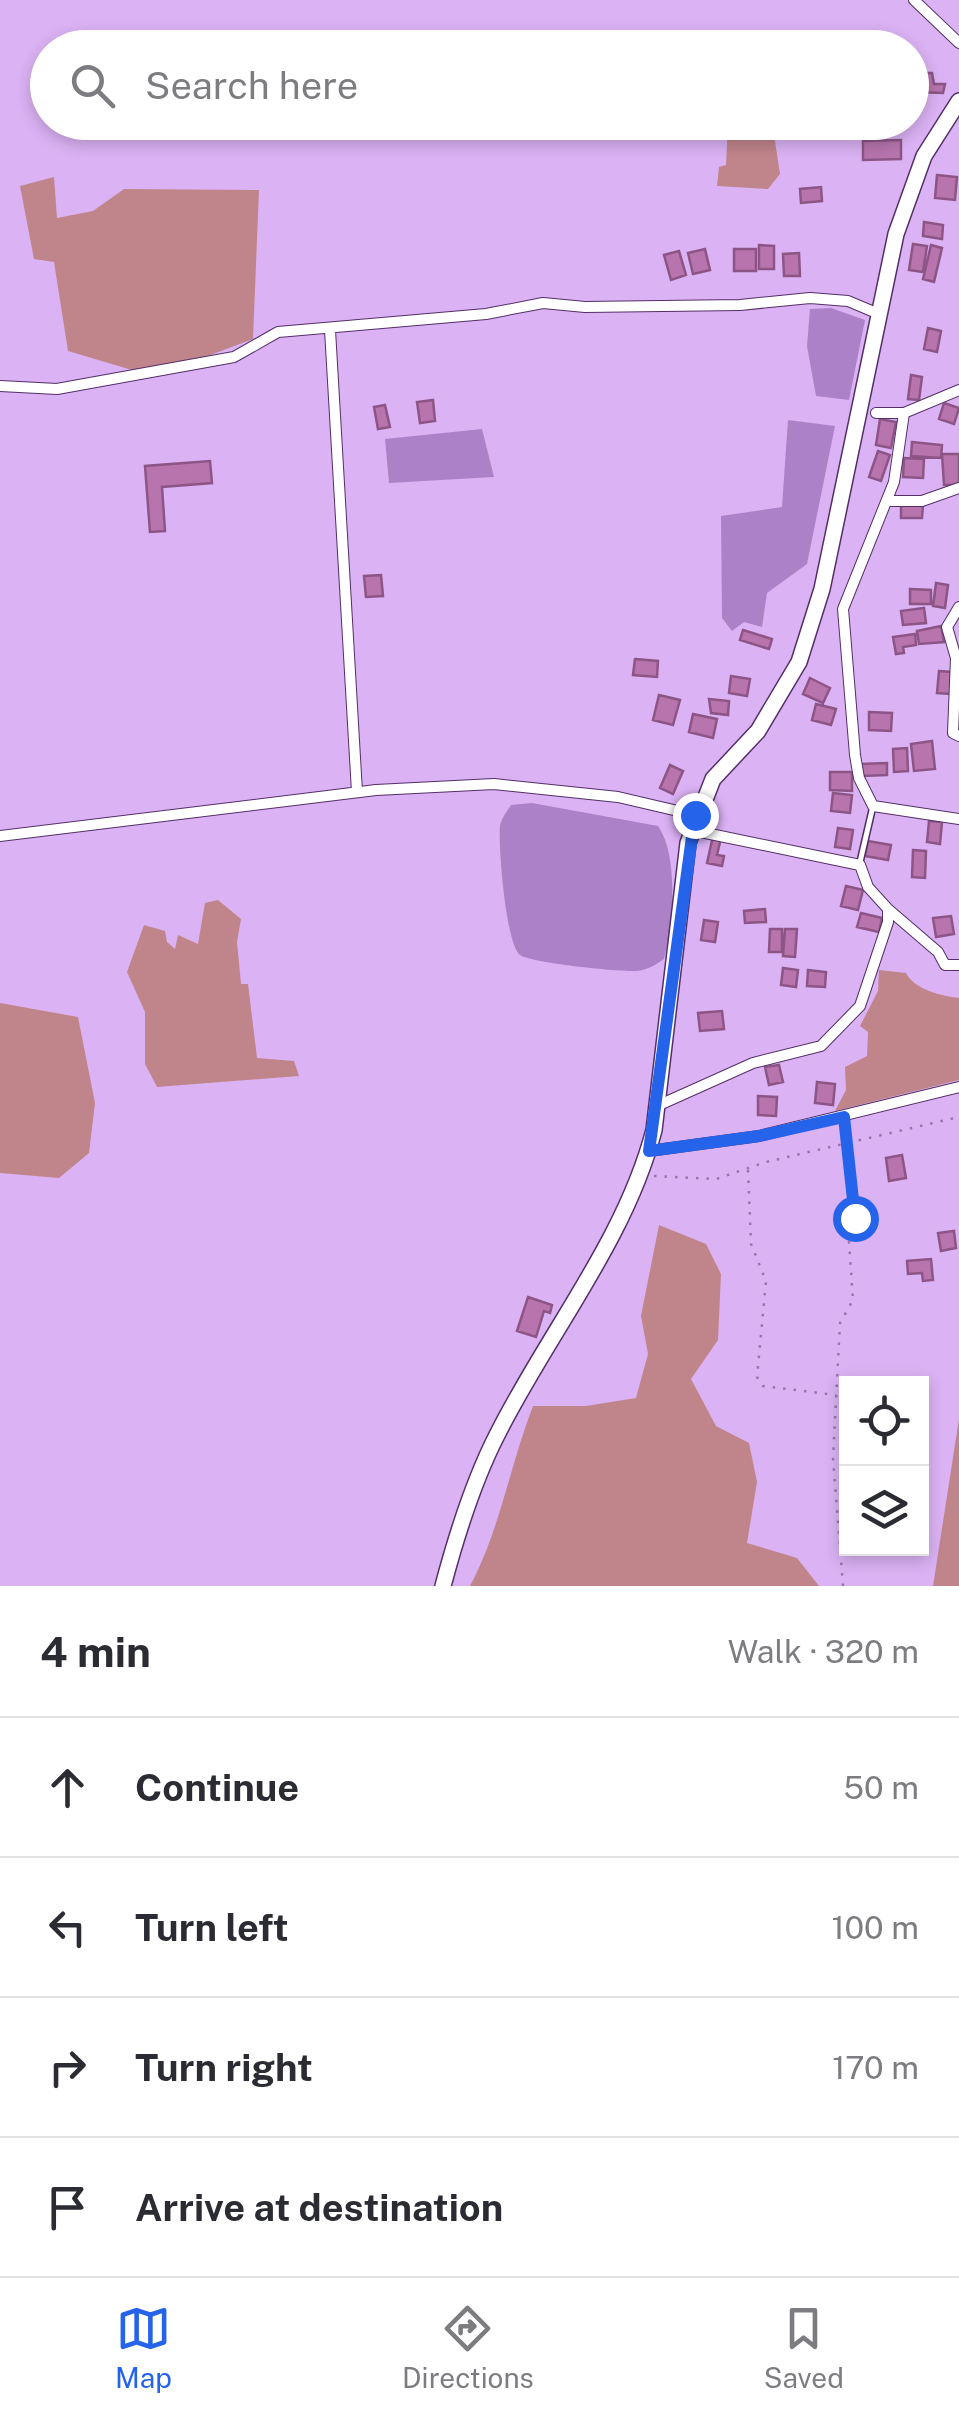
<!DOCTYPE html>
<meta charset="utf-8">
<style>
:root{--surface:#fff;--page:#f2f2f3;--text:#2b2b33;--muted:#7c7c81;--line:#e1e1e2;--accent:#2563eb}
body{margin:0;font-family:"Public Sans",sans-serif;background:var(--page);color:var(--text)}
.controls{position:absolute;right:30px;bottom:30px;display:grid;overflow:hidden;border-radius:0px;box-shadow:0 5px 15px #0003}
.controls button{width:90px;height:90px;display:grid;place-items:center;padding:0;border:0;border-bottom:2px solid var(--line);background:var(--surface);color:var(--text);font:50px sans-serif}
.stop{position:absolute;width:30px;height:30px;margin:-22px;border:8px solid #2563eb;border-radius:50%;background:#fff}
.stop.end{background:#2563eb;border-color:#fff;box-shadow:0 2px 10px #0008}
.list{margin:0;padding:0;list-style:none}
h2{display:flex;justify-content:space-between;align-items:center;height:130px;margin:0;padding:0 40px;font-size:42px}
h2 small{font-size:32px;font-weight:400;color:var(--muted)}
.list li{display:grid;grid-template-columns:65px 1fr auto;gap:30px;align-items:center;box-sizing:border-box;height:140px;padding:0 40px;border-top:2px solid var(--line)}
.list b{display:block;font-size:38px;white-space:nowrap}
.list em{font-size:32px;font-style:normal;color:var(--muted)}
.icon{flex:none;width:55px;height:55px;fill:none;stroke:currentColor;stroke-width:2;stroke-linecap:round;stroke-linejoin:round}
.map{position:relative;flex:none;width:959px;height:1586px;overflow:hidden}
.search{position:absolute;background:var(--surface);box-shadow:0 5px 15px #0003;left:30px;right:30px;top:30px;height:110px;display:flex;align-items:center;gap:25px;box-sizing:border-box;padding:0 35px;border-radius:55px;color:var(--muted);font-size:38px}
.sheet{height:690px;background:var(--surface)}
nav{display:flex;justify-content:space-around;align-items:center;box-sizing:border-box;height:140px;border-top:2px solid var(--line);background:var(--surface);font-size:28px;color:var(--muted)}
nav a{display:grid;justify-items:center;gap:5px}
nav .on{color:var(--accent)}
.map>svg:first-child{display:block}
.green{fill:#c0858b}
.water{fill:#ad81c7}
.building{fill:#b774ad;stroke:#8d5585;stroke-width:2.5}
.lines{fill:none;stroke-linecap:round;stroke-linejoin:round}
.service-casing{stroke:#532f67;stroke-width:8}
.minor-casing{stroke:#532f67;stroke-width:12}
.primary-casing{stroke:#532f67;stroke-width:18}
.path{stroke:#9676a9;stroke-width:2.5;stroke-dasharray:2.5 8;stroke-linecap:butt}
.service{stroke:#fff;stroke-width:5}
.minor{stroke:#fff;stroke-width:10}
.primary{stroke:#fff;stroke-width:15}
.route{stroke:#2563eb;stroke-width:12}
</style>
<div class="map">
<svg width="959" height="1586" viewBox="0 0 959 1586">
<rect width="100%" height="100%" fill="#dbb2f4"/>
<path class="green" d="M728,123H758L773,128L780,174L768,189L717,186L719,167L726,165Z
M54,177L57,218L93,211L124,189L259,190L253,339L189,363L132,370L68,351L54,262L34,259L20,186Z
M218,900L241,919L237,942L241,984H248L257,1058L294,1061L299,1076L157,1087L145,1064V1012L127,972L144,925L165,931L167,942L175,949L178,935L198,944L205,903Z
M879,970L906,973C914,989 941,996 959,998V1080L835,1111L846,1090L845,1067L867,1056L868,1032L860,1026L878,991Z
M0,1003L78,1017L95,1103L89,1153L59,1178L0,1173Z
M659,1225L706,1244L721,1274L718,1340L691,1379L716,1426L749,1443L757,1482L747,1543L797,1558L819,1586H470C500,1530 510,1465 533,1406H586L636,1398L648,1354L641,1316Z
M959,1419V1586H933Z"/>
<path class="water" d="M831,308L865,320L849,400L816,396L807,346L810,309Z
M788,420L835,426L807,564L767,593L762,627L744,622L732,631L722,618L721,516L782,507Z
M482,429L494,477L389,483L385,439Z
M532,803L658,826C679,856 673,923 664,959C655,965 648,970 636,971C621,972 531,963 520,955C506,945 498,845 500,826C501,819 507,811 511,805Z"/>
<path class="building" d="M918,73H932L934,84H945L943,93L914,92Z
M901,140V159L863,160V141Z
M937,175L957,177L955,200L935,198Z
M821,187L822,201L801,203L800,189Z
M924,222L943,225L942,239L923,236Z
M913,244L927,246L923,272L909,270Z
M759,245L774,246V269H759Z
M931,245L942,248L934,282L923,279Z
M705,249L710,270L693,274L688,253Z
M734,249H756V271H734Z
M679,251L686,275L671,280L664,255Z
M799,253L800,276H784L783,254Z
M928,328L941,331L937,352L924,349Z
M911,375L922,377L919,400L908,399Z
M433,400L435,421L420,423L417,402Z
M944,403L959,408L954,424L939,419Z
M385,405L390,427L378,429L374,407Z
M880,419L896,422L891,448L876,445Z
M912,442L942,445L941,458L911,456Z
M878,451L890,455L881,481L869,477Z
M942,454H959V485H944Z
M904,458L924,459L923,478L903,477Z
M210,461L212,483L162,487L165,531L150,532L145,466Z
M901,504L923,505L922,518H901Z
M381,575L383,596L366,597L364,576Z
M936,583L948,585L945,608L933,606Z
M910,589L931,590V604H910Z
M924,608L926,623L903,625L901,611Z
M941,626L944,642L919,644L917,631Z
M743,630L772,639L769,649L740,640Z
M915,634L916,645L903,647L904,653L896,654L893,637Z
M635,659L658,661L657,677L633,675Z
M939,671L952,672L950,694L937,693Z
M731,676L750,679L747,696L729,693Z
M810,678L830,688L823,703L803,694Z
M659,695L680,700L673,725L653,720Z
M709,699L729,701L728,715L711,713Z
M816,704L836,709L831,725L812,720Z
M869,712L892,713L891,731L869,730Z
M693,714L717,719L713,738L689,732Z
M932,741L935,769L914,771L911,744Z
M907,748L908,771L894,772L893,749Z
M887,763V775L861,776V764Z
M670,765L683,771L673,794L660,788Z
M830,772H852V791L830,790Z
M833,793L852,795L850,813L831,811Z
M929,821L942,822L940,844L927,842Z
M838,828L853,830L850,849L835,847Z
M713,836L721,838L717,855L724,856L722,866L707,863Z
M868,841L891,845L888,860L865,856Z
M913,850L926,851L925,878L912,877Z
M846,886L863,890L858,910L841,906Z
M765,909L766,922L745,923L744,911Z
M861,913L882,918L879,932L857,927Z
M951,916L954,934L936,937L933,918Z
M704,920L718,922L715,942L701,940Z
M770,929H782V952H769Z
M785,929H797L795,957L783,956Z
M783,968L798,970L796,987L781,985Z
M808,970L826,972L825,987L807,986Z
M722,1011L724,1029L700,1031L698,1013Z
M779,1065L783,1082L769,1085L765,1067Z
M817,1082L835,1084L833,1105L815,1103Z
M758,1096L777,1097L776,1116L758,1115Z
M902,1155L906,1178L889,1181L886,1158Z
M954,1231L956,1248L941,1251L938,1233Z
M931,1259L933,1280L923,1281L922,1273L908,1274L907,1261Z
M528,1297L552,1305L550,1313L544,1311L536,1337L517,1331Z"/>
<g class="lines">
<defs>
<path id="service" d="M860,862L873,806"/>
<path id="minor" d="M914,0L959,43
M330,330L357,792
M0,386L57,389L234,357L278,332L486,314L543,303L585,307L740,305L810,298L848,301L879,314
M876,413H904L894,482L843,609L855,755L859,778L873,806L959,819
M904,413L959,390
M887,501H922L959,488
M959,607L947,627L956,658L953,733L959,736
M0,836L376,790L494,784L618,797L695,815
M888,909L938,952L945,965H959
M657,1106L753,1063L821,1046L860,1006L888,922V909L868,887L860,865L691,830
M649,1151L759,1136L959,1087"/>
<path id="primary" d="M443,1586C456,1537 474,1480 497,1435C548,1333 625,1241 654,1130L688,843L713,779L758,731L799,662L822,589L896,234L924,156L959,101"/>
</defs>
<use href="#service" class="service-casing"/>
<use href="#minor" class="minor-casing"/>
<use href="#primary" class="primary-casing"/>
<path class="path" d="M748,1170L751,1244L766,1281L757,1377L763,1386L836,1395
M654,1176L716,1179L766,1162L959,1117
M843,1586L833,1458L840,1323L853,1300L849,1242L855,1219L845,1128"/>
<use href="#service" class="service"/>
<use href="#minor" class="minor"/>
<use href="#primary" class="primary"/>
</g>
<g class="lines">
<path class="route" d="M695,815L649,1151L759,1136L844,1117L855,1218"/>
</g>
</svg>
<div class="controls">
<button><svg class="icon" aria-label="locate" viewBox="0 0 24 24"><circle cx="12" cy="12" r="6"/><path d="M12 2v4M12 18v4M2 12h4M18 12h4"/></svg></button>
<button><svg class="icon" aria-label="layers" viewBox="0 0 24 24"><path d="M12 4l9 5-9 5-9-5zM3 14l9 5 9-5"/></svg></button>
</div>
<div class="stop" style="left:855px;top:1218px"></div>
<div class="stop end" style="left:695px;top:815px"></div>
<div class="search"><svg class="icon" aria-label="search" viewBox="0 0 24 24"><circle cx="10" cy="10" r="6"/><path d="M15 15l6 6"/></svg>Search here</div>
</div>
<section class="sheet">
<h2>4 min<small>Walk · 320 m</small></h2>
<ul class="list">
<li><svg class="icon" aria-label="ahead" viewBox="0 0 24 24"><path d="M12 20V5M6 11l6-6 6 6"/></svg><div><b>Continue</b></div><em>50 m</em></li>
<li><svg class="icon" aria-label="left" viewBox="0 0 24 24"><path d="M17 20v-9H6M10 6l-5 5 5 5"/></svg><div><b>Turn left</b></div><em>100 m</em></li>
<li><svg class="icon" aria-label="right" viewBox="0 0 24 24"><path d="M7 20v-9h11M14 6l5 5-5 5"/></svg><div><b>Turn right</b></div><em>170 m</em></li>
<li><svg class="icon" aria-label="arrive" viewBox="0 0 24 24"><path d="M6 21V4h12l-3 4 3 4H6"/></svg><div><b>Arrive at destination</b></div></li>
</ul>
</section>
<nav>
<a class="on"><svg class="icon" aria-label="map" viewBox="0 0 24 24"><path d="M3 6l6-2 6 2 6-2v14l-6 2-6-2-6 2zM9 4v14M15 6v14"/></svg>Map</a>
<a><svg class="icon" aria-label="directions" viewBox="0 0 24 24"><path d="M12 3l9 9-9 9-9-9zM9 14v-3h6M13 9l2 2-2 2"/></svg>Directions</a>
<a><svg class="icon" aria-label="saved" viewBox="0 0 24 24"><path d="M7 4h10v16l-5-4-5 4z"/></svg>Saved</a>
</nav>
